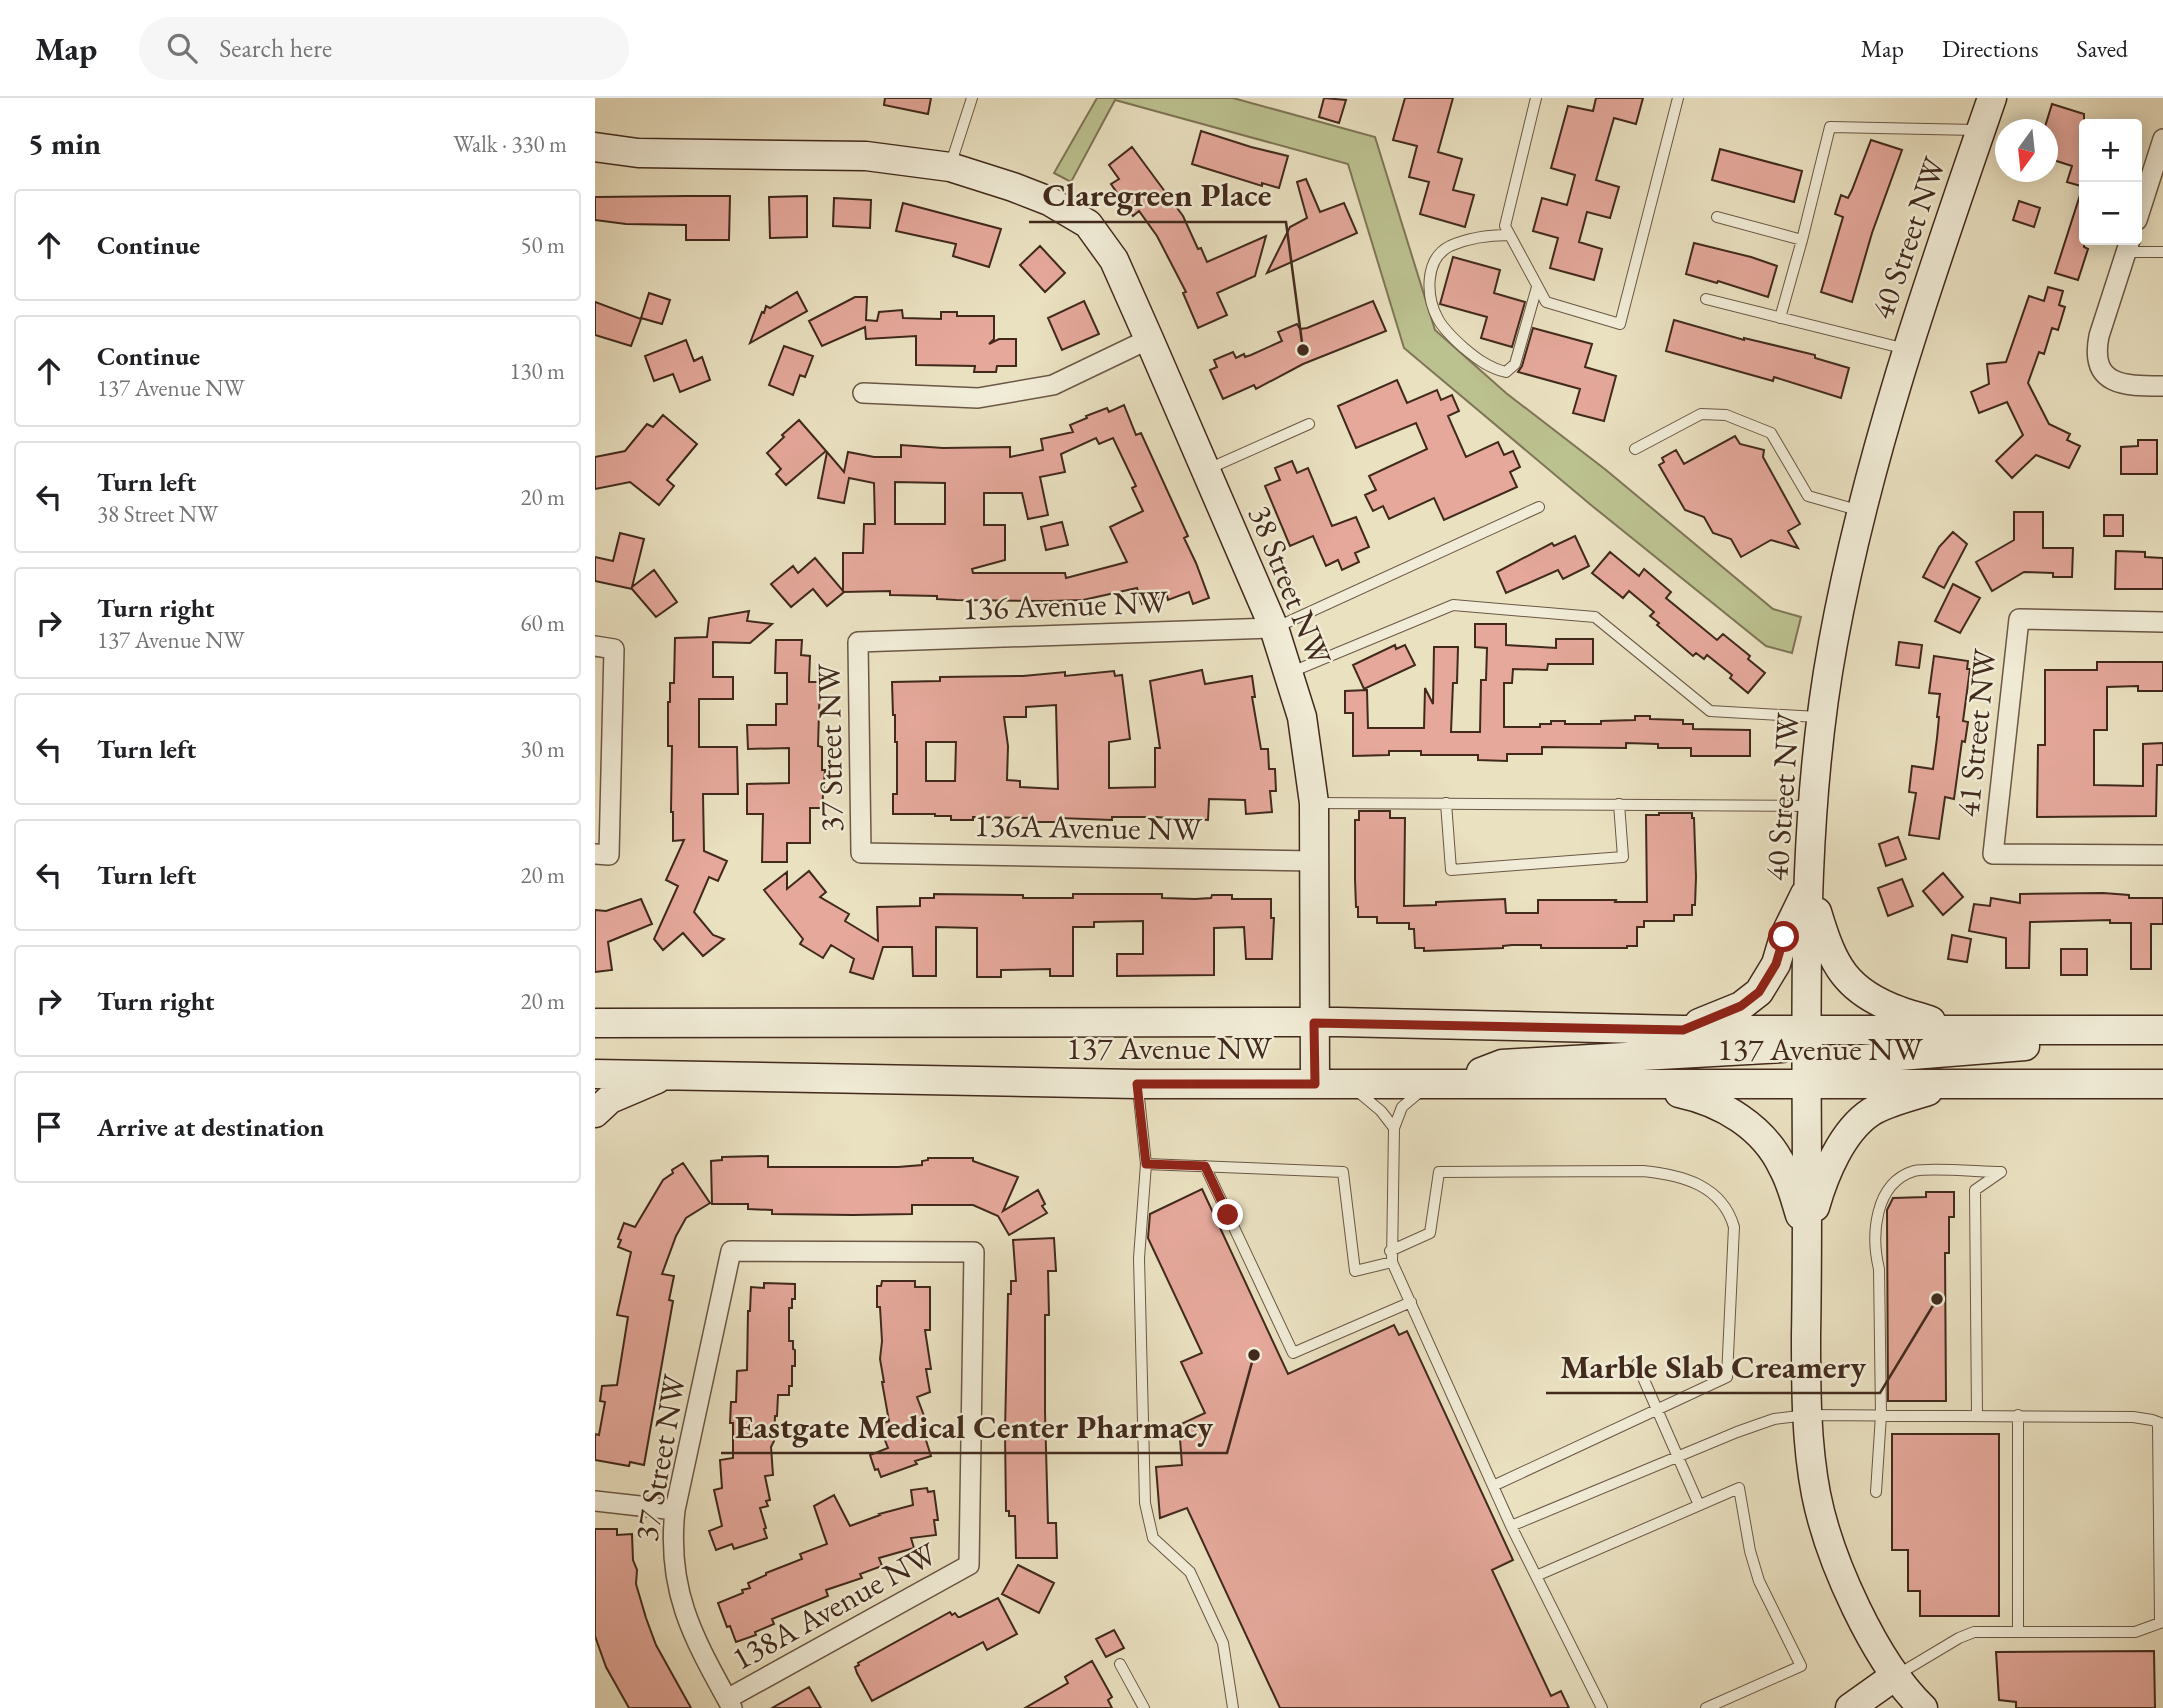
<!DOCTYPE html>
<meta charset="utf-8">
<style>
:root{--surface:#fff;--page:#f6f6f6;--text:#202124;--muted:#757577;--line:#e0e0e0}
body{margin:0;font-family:"EB Garamond",serif;background:var(--page);color:var(--text)}
.controls{position:absolute;right:21px;top:21px;display:grid;overflow:hidden;border-radius:7px;box-shadow:0 4px 18px #0003}
.controls button{width:63px;height:63px;display:grid;place-items:center;padding:0;border:0;border-bottom:2px solid var(--line);background:var(--surface);color:var(--text);font:35px sans-serif}
.compass{position:absolute;left:1400px;top:21px;width:63px;height:63px;border-radius:50%;background:var(--surface);box-shadow:0 4px 18px #0003;rotate:195deg}
.stop{position:absolute;width:21px;height:21px;margin:-16px;border:5px solid #8f2418;border-radius:50%;background:#fff}
.stop.end{background:#8f2418;border-color:#fff;box-shadow:0 2px 7px #0008}
.list{margin:0;padding:0;list-style:none}
h2{display:flex;justify-content:space-between;align-items:center;height:91px;margin:0;padding:0 28px;font-size:30px}
h2 small{font-size:23px;font-weight:400;color:var(--muted)}
.list li{display:grid;grid-template-columns:46px 1fr auto;gap:21px;align-items:center;box-sizing:border-box;height:112px;margin:0 14px 14px;padding:0 14px;border:2px solid var(--line);border-radius:7px}
.list b{display:block;font-size:26px;white-space:nowrap}
.list p{margin:0;font-size:23px;white-space:nowrap;color:var(--muted)}
.list em{font-size:23px;font-style:normal;color:var(--muted)}
.icon{flex:none;width:38px;height:38px;fill:none;stroke:currentColor;stroke-width:2;stroke-linecap:round;stroke-linejoin:round}
.map{position:relative;flex:none;width:1568px;height:1610px;overflow:hidden}
header{display:flex;align-items:center;gap:42px;box-sizing:border-box;height:98px;padding:0 35px;background:var(--surface);border-bottom:2px solid var(--line)}
header strong{font-size:33px}
nav{display:flex;gap:38px;margin-inline-start:auto;font-size:24px}
.search{width:490px;height:63px;background:var(--page);display:flex;align-items:center;gap:18px;box-sizing:border-box;padding:0 24px;border-radius:38px;color:var(--muted);font-size:26px}
main{display:flex}
aside{flex:1;background:var(--surface)}
.map>svg:first-child{display:block}
.green{fill:#bcc190;stroke:#7e7556;stroke-width:2}
.building{fill:#e5a89b;stroke:#41291c;stroke-width:2;fill-rule:evenodd}
.lines{fill:none;stroke-linecap:round;stroke-linejoin:round}
.lane-casing{stroke:#6b5745;stroke-width:12}
.street-casing{stroke:#6b5745;stroke-width:22}
.secondary-casing{stroke:#41291c;stroke-width:31}
.lane{stroke:#f1ecd7;stroke-width:10}
.street{stroke:#f1ecd7;stroke-width:19}
.secondary{stroke:#f1ecd7;stroke-width:28}
.route{stroke:#8f2418;stroke-width:9}
.labels{text-anchor:middle;stroke-width:5;stroke-linejoin:round;paint-order:stroke}
.street-label{font-size:32px;fill:#41291c;stroke:#f1ecd7}
.leader{fill:none;stroke:#41291c;stroke-width:2.5}
.callout-dot{fill:#41291c;stroke:#f1ecd7;stroke-width:2.5}
.callout-label{font-size:33px;text-anchor:middle;font-weight:bold;fill:#41291c;stroke:#f1ecd7;stroke-width:5;stroke-linejoin:round;paint-order:stroke}
</style>
<header>
<strong>Map</strong>
<div class="search"><svg class="icon" aria-label="search" viewBox="0 0 24 24"><circle cx="10" cy="10" r="6"/><path d="M15 15l6 6"/></svg>Search here</div>
<nav><a>Map</a><a>Directions</a><a>Saved</a></nav>
</header>
<main>
<aside>
<h2>5 min<small>Walk · 330 m</small></h2>
<ul class="list">
<li><svg class="icon" aria-label="ahead" viewBox="0 0 24 24"><path d="M12 20V5M6 11l6-6 6 6"/></svg><div><b>Continue</b></div><em>50 m</em></li>
<li><svg class="icon" aria-label="ahead" viewBox="0 0 24 24"><path d="M12 20V5M6 11l6-6 6 6"/></svg><div><b>Continue</b><p>137 Avenue NW</p></div><em>130 m</em></li>
<li><svg class="icon" aria-label="left" viewBox="0 0 24 24"><path d="M17 20v-9H6M10 6l-5 5 5 5"/></svg><div><b>Turn left</b><p>38 Street NW</p></div><em>20 m</em></li>
<li><svg class="icon" aria-label="right" viewBox="0 0 24 24"><path d="M7 20v-9h11M14 6l5 5-5 5"/></svg><div><b>Turn right</b><p>137 Avenue NW</p></div><em>60 m</em></li>
<li><svg class="icon" aria-label="left" viewBox="0 0 24 24"><path d="M17 20v-9H6M10 6l-5 5 5 5"/></svg><div><b>Turn left</b></div><em>30 m</em></li>
<li><svg class="icon" aria-label="left" viewBox="0 0 24 24"><path d="M17 20v-9H6M10 6l-5 5 5 5"/></svg><div><b>Turn left</b></div><em>20 m</em></li>
<li><svg class="icon" aria-label="right" viewBox="0 0 24 24"><path d="M7 20v-9h11M14 6l5 5-5 5"/></svg><div><b>Turn right</b></div><em>20 m</em></li>
<li><svg class="icon" aria-label="arrive" viewBox="0 0 24 24"><path d="M6 21V4h12l-3 4 3 4H6"/></svg><div><b>Arrive at destination</b></div></li>
</ul>
</aside>
<div class="map">
<svg width="1568" height="1610" viewBox="0 0 1568 1610">
<rect width="100%" height="100%" fill="#eae1c1"/>
<filter id="stains"><feTurbulence type="fractalNoise" baseFrequency=".00286" numOctaves="4"/><feColorMatrix values="0 0 0 0 .2 0 0 0 0 .09 0 0 0 0 .02 0 0 0 .5 -.17"/></filter>
<radialGradient id="worn" r=".72"><stop offset=".6" stop-color="#630" stop-opacity="0"/><stop offset="1" stop-color="#630" stop-opacity=".3"/></radialGradient>
<path class="green" d="M502,0H638L780,39L840,232L911,295L1011,372L1178,511L1206,519L1197,555L1171,548L996,407L809,250L753,66L520,2L476,84L459,75Z"/>
<path class="building" d="M290,0H336L333,16L289,7Z
M729,0L751,2L744,25L724,19Z
M810,0H858L843,54L867,61L858,92L879,97L870,129L825,116L834,84L814,79L822,48L798,42Z
M1001,0H1048L1041,26L1019,20L1001,82L1024,89L1015,120L992,114L984,144L1007,151L999,182L955,170L963,140L938,133L947,100L972,107L980,77L956,70L973,8L998,13Z
M1457,6L1489,16V89L1472,84L1477,68L1452,60V32H1449Z
M606,33L656,49L693,58L684,90L667,85V88L597,66Z
M1276,42L1307,52L1277,135L1257,204L1226,194L1248,119L1240,116L1246,97L1253,100L1257,92Z
M537,49L588,118L603,151L606,150L612,164L671,138L660,178L622,195L632,217L603,230L588,195L591,194L562,138L544,113L538,118L516,86L524,81L514,67Z
M1125,51L1207,73L1199,104L1117,82Z
M711,81L725,114L749,105L762,135L672,175L695,129L712,120L702,84Z
M1486,94H1489V149L1493,151L1483,182L1460,175Z
M91,98H135L134,142H91V127L31,126L0,122V99Z
M212,98V139L175,140L174,99Z
M239,100L276,102L275,130L238,128Z
M1424,103L1445,110L1439,129L1418,122Z
M308,105L406,131L394,169L358,158L361,146L301,133Z
M1099,145L1156,159L1182,168L1173,199L1123,183L1122,185L1091,176Z
M445,148L470,175L450,194L425,167Z
M858,159L905,172L899,195L930,204L917,249L886,240L892,219L845,206Z
M1453,189L1468,193L1464,207L1470,209L1463,232L1457,230L1449,256L1444,254L1433,285L1454,326L1475,336L1472,342L1485,348L1474,370L1441,357L1417,380L1401,363L1428,337L1412,304L1384,315L1376,294L1394,286L1392,266L1411,264L1434,198L1449,203Z
M202,194L212,213L155,245L167,214L169,215L171,208L175,210Z
M54,195L75,202L67,226L46,220Z
M260,199H272L271,222L282,223L284,214L307,212L308,220L346,221V214H362V218H399V241L394,246L404,241H421V268H402L401,274H379L380,268L321,267V238L271,241L270,229L227,248L214,223Z
M489,203L504,236L467,252L453,220Z
M778,203L791,233L708,266L661,291L659,287L628,301L615,272L622,269L619,262L638,254L641,260L649,256L650,259L656,257L687,243L683,234L702,226L705,231L712,230Z
M0,204L46,221L36,248L0,237Z
M1079,222L1149,242V240L1220,257V260L1254,270L1246,300L1179,279L1178,283L1071,253Z
M938,230L997,246L990,269L1021,278L1009,323L978,315L985,291L923,274L927,268Z
M91,242L99,263L107,259L115,282L85,294L78,276L59,283L50,258Z
M189,248L218,258L210,279L205,277L198,297L174,287Z
M802,282L812,305L842,292L846,302L857,297L864,313L853,318L871,359L903,344L909,357L918,353L925,369L915,374L922,389L849,422L839,400L794,421L788,408L778,413L770,397L781,392L774,378L832,351L821,325L761,350L743,308Z
M529,307L541,337L546,335L593,438L589,440L601,465L614,500L598,506L594,494L573,502L572,498L547,506L542,490L488,502L453,503L361,502L342,501V498L295,497V493L248,494V455H268L269,426H280L279,385L254,380L249,405L223,400L232,354L249,374L253,354L279,359H306V347L348,350L415,349V359L448,352L446,341L478,334L475,327L492,320L491,318L512,310L514,314ZM501,340L504,346L518,340L541,388L537,390L548,413L515,429L532,464L471,480L470,475H378L377,471L410,462V427H389V395H427L433,421L453,417L445,379L470,374L466,356ZM300,384L350,385V426H300Z
M68,317L102,346L72,382L79,388L64,407L35,384L0,391V359L30,353L52,326L58,329Z
M204,322L231,353L191,387L181,376L186,371L172,355L189,339L187,337Z
M1140,338L1145,346L1169,352L1168,359L1205,426L1193,433L1203,450L1176,442L1146,459L1136,441L1118,435L1109,419L1090,412L1064,367L1069,364L1067,360L1081,352L1089,366Z
M1543,342H1562V376H1526V349L1543,348Z
M697,363L702,375L713,370L737,428L761,419L774,449L760,455L764,464L747,472L743,462L731,468L718,438L695,448L670,388L685,382L680,370Z
M1419,414H1448V450H1478L1477,479H1458V475L1429,474L1397,493L1381,464L1419,442Z
M1509,417H1528V438H1509Z
M467,424L473,447L451,452L446,429Z
M1358,434L1372,446L1349,490L1328,479L1344,449Z
M25,435L49,441L37,489L59,472L82,504L61,519L37,491L0,483V459L18,463Z
M980,438L994,468L968,481L963,472L911,495L902,474L957,445L959,448Z
M1521,453L1550,454V459L1568,460V491H1520Z
M1015,454L1044,478L1049,471L1076,494L1071,500L1122,542L1128,536L1155,558L1153,561L1170,575L1153,595L1135,580L1137,577L1112,557L1109,561L1101,555L1098,558L1062,527L1064,525L1055,518L1059,514L1034,493L1028,500L997,475Z
M220,460L249,494L232,508L218,491L196,509L176,486L198,468L203,475Z
M1358,486L1385,500L1365,535L1340,523Z
M154,513L152,523L177,526L155,545L118,544V579H138V601H104V649H142L143,696H108L109,753L132,763L123,783L114,779L99,814L118,837L129,841L108,858L88,835L68,852L59,841L83,788L71,782L89,742L78,743V714H76L77,648H73V604H75V585H79L80,540L112,539L114,520Z
M880,526H911V547L961,550V541H998V566H953L952,572L918,571L917,585H909V629H945V626H956V623H970V626H1006V623L1040,622V618H1055V621L1088,622V626H1098V631L1155,632V658H1096V650H1063V646L1031,645V650L947,649V656H912V663L883,662V657H826V653H794V657L758,658V615H750V593L772,592L773,630H829L830,590L838,606L839,549H863L862,585H858L856,634H885L886,582H891L892,550L880,549Z
M181,542H207L206,557L215,558L214,584H225L223,648L227,649V672H230L227,710H215V745H192V764H167L168,716H152V686L194,685V650L153,651L152,627H181V606H192V575H180Z
M1304,544L1327,547L1324,570L1301,567Z
M800,547L801,551L810,547L820,567L769,591L758,567Z
M1339,558L1373,563L1372,571H1375L1368,623L1373,624L1370,644L1367,643L1359,701L1350,699L1344,741L1314,737L1321,695L1314,694L1317,668L1338,671L1342,640L1344,619H1342L1345,596L1334,595Z
M1502,564H1568V593H1543V588L1512,589V632H1499V687L1548,688V646L1568,645V667H1562L1561,718L1442,719L1443,647H1450V572H1502Z
M607,572L610,586L657,578L660,599H657L666,651H673L674,671H680L681,693H675L677,714L651,716L650,702L614,701L613,722L560,719H517V722L465,720V724H440V720L378,719V722H356V718H340V716H298V696H302V644H300V617H298L297,584L345,583V579L428,578L470,574V578L519,573L520,578L527,577L535,641L514,644V690L560,689V650H565L555,583ZM461,607L463,691L425,689V683L412,682L413,648L409,619H431V609ZM331,644H361L360,683H331Z
M764,713H795V720H810L809,808L841,807V804L910,801L911,815H943V802H1021L1020,804H1052L1051,717H1064V715H1097V720H1099L1101,779L1100,807H1097V817H1079V823H1049V829H1042V848H1032V850H946V847H917L908,848V850L829,853V850H820L819,831H814V825H782V819H763V809H761L760,781V722H764Z
M1303,739L1311,761L1291,768L1284,746Z
M214,773L231,794L225,799L254,816L250,823L283,843L282,809L325,808V800H339V796L428,797V800H478V796H567V800L600,801L616,800L617,797H637V801H676V820H679L677,861H651L649,829L619,830V877L522,878V856H548V823L499,824V829H478V878H455V871L406,872V879H382V830L341,829V878H318L317,849H288L278,881L255,874L259,861L236,847L228,860L205,846L208,841L169,792L192,774V791Z
M1348,775L1368,799L1348,817L1328,793Z
M1307,781L1318,808L1293,818L1283,790Z
M1508,795L1534,797V800H1568V826H1556V871H1536V825H1515V822L1435,824L1434,870H1411V840L1374,833L1379,806L1395,808L1396,800L1425,805V796Z
M46,801L57,826L13,844L17,872L0,874V812L11,813Z
M1357,837L1376,841L1372,864L1353,861Z
M1466,851H1492V877H1466Z
M173,1058V1069H303L327,1067V1063L333,1062V1060H378V1063L423,1079L408,1113L443,1092L450,1106L447,1108L452,1115L414,1137L403,1118L378,1107H317V1116L258,1117L177,1116V1112L153,1111V1106H117L116,1063L127,1062V1059Z
M88,1065L115,1105L91,1120L81,1138L67,1176L79,1178L74,1202L78,1203L49,1367L35,1364L34,1368L0,1362V1336L4,1337L10,1304L5,1303L7,1288L22,1287L33,1219L22,1217L36,1154L23,1149L26,1142L23,1141L29,1125L40,1129L68,1082L78,1075L77,1072Z
M607,1091L693,1276L799,1227L804,1237L812,1233L918,1462L897,1472L956,1598L966,1593L974,1610H685L592,1410L565,1420L561,1369L587,1367L584,1327L610,1315L586,1264L607,1255L553,1140L555,1116Z
M1331,1094H1359V1119H1354V1155H1350L1351,1303H1293L1292,1112L1298,1100L1331,1099Z
M459,1140L461,1173H453L454,1217H450V1314L453,1425H461L462,1460H421L420,1418H414V1413H411L410,1334L413,1196H416V1183H421L418,1142Z
M287,1183H320V1189H335V1232H330L336,1271H331L335,1294L322,1299L335,1334L329,1336L336,1358L320,1363L322,1366L286,1379L283,1371L280,1372L275,1357L293,1350L284,1327L294,1323L287,1284H289L285,1261L287,1243L285,1209H282V1188H286Z
M169,1185L200,1186V1201H197V1210H194V1243H198V1251L200,1252V1268H197V1288H194V1297H183L182,1318H180L179,1343L176,1349L178,1377L170,1378L175,1402L171,1403L173,1408L165,1410L171,1430L169,1431L172,1440L139,1451L137,1446L121,1452L114,1433L127,1428L119,1392L127,1390L125,1362L138,1360V1325H135L136,1304H141L142,1273L152,1272L153,1213H155L156,1189L169,1190Z
M1297,1336H1404V1518H1325V1493H1313V1452H1297Z
M332,1390L333,1394L339,1393L343,1422H339L341,1437L316,1440L319,1450L284,1460L287,1468L265,1476L267,1480L231,1492L233,1498L177,1521L179,1526L160,1534L161,1537L141,1544L135,1528L132,1529L123,1505L148,1495L147,1492L155,1490L153,1485L171,1477V1475L207,1461L205,1456L232,1446L219,1408L239,1397L255,1428L285,1417L284,1416L318,1407L316,1392Z
M0,1431H22V1437L37,1436L38,1462L42,1472L41,1486L51,1520L61,1547L96,1610H34L11,1569L0,1538Z
M423,1467L459,1485L444,1515L407,1496Z
M403,1500L422,1536L392,1552L388,1544L277,1603L262,1575L260,1569L264,1567L263,1565L355,1514L357,1517L360,1515L363,1519H365Z
M519,1532L529,1550L511,1559L501,1541Z
M1559,1553L1560,1610H1421V1604L1404,1602L1401,1554Z
M497,1563L517,1599L513,1602L517,1610H430L473,1585L470,1579Z
M214,1589L226,1610H177Z"/>
<g class="lines">
<defs>
<path id="lane" d="M941,0L910,128L951,204L1025,226L1083,0
M356,65L377,0
M1122,119L1207,142L1235,29L1381,32
M914,137C895,137 873,140 855,148C829,161 831,199 843,221C849,232 860,242 869,250C882,261 894,270 911,274L920,266L942,189
M1531,154H1568
M1111,201L1311,251
M1185,220L1207,142
M1040,351L1106,316L1131,317L1176,335L1213,398L1266,413
M613,371L714,326
M682,529L944,409
M694,575L858,507L1000,519L1115,613L1223,619
M720,705L1216,708
M851,705L856,772L1028,759L1024,706
M543,990L551,1066L544,1160L550,1405L558,1440L595,1474L628,1545L638,1610
M762,993L786,1013L799,1030
M826,993L807,1009L799,1030L797,1164L916,1428L1007,1610
M551,1066L748,1074L760,1173L797,1164
M610,1068L698,1255L816,1204
M795,1153L835,1135L844,1074L1048,1073C1087,1077 1127,1087 1139,1129L1132,1279L898,1388
M1042,1266L1104,1407
M1382,1316L1380,1092L1406,1074
M1563,1324L1565,1525
M1281,1394L1286,1317L1284,1171C1276,1138 1279,1085 1319,1073C1334,1069 1387,1074 1406,1074
M916,1428L1142,1334L1179,1321L1212,1317L1538,1319L1557,1322L1568,1326
M941,1478L1144,1390L1155,1453L1164,1483L1206,1568L1111,1610
M1423,1534V1317
M525,1566L549,1610
M1302,1577L1364,1540L1379,1534H1540L1568,1524"/>
<path id="street" d="M1542,122L1568,41
M1535,142L1504,238C1494,289 1531,288 1568,288
M268,295L383,300L458,287L554,241
M1568,524L1424,521L1398,756L1568,757
M679,530L263,544L266,755L718,763
M0,548L19,551L14,757L0,756
M0,1403L80,1412
M132,1601L374,1467L379,1154L136,1153L80,1412C71,1494 99,1541 137,1610"/>
<path id="secondary" d="M0,49L43,55L271,58L355,69L418,89L454,103L493,126L519,162L554,241L679,530L707,619L719,705L720,986
M1222,814C1238,867 1250,893 1305,913C1315,917 1326,919 1336,923
M0,925L743,924L1088,932H1568
M1104,925L1146,908L1164,894L1181,866L1189,839L1210,796
M886,974L907,966L1187,950L1206,936
M0,976L542,986H1568
M1212,986L1228,968L1242,963L1430,948
M1084,995C1127,1004 1169,1029 1188,1070C1196,1084 1200,1101 1205,1117
M0,1015L15,1001L62,981
M1220,1109C1229,1077 1247,1033 1276,1014C1292,1004 1315,999 1333,993
M1255,1610L1300,1578
M1328,1610C1280,1564 1234,1462 1221,1396C1211,1344 1211,1290 1211,1238C1212,1187 1212,1137 1212,1087C1212,906 1205,724 1238,545C1272,358 1335,179 1397,0"/>
</defs>
<use href="#lane" class="lane-casing"/>
<use href="#street" class="street-casing"/>
<use href="#secondary" class="secondary-casing"/>
<use href="#lane" class="lane"/>
<use href="#street" class="street"/>
<use href="#secondary" class="secondary"/>
</g>
<g class="lines">
<path class="route" d="M633,1117L610,1068L551,1066L542,986H720L719,925L1088,932L1146,908L1164,894L1181,866L1189,839"/>
</g>
<g class="labels">
<g class="street-label">
<text transform="translate(1313 140) rotate(-71)" y="11">40 Street NW</text>
<text transform="translate(695 487) rotate(68)" y="11">38 Street NW</text>
<text transform="translate(470 507) rotate(-2)" y="11">136 Avenue NW</text>
<text transform="translate(1381 635) rotate(-84)" y="11">41 Street NW</text>
<text transform="translate(235 650) rotate(-91)" y="11">37 Street NW</text>
<text transform="translate(1187 699) rotate(-86)" y="11">40 Street NW</text>
<text transform="translate(493 729) rotate(1)" y="11">136A Avenue NW</text>
<text x="574" y="961">137 Avenue NW</text>
<text x="1225" y="962">137 Avenue NW</text>
<text transform="translate(65 1360) rotate(-80)" y="11">37 Street NW</text>
<text transform="translate(239 1508) rotate(-29)" y="11">138A Avenue NW</text>
</g>
</g>
<path class="leader" d="M708 252L691 124H434M1342 1201L1285 1295H951M659 1257L632 1355H126"/>
<g class="callout-dot">
<circle cx="708" cy="252" r="7"/>
<circle cx="1342" cy="1201" r="7"/>
<circle cx="659" cy="1257" r="7"/>
</g>
<g class="callout-label">
<text x="562" y="108">Claregreen Place</text>
<text x="1118" y="1280">Marble Slab Creamery</text>
<text x="379" y="1340">Eastgate Medical Center Pharmacy</text>
</g>
<rect width="100%" height="100%" filter="url(#stains)"/>
<rect width="100%" height="100%" fill="url(#worn)"/>
</svg>
<div class="controls">
<button>+</button>
<button>−</button>
</div>
<svg class="compass" viewBox="-18 -18 36 36"><path d="M0-13l5 13h-10z" fill="#e53935"/><path d="M0 13l5-13h-10z" fill="#757577"/></svg>
<div class="stop" style="left:1189px;top:839px"></div>
<div class="stop end" style="left:633px;top:1117px"></div>
</div>
</main>
